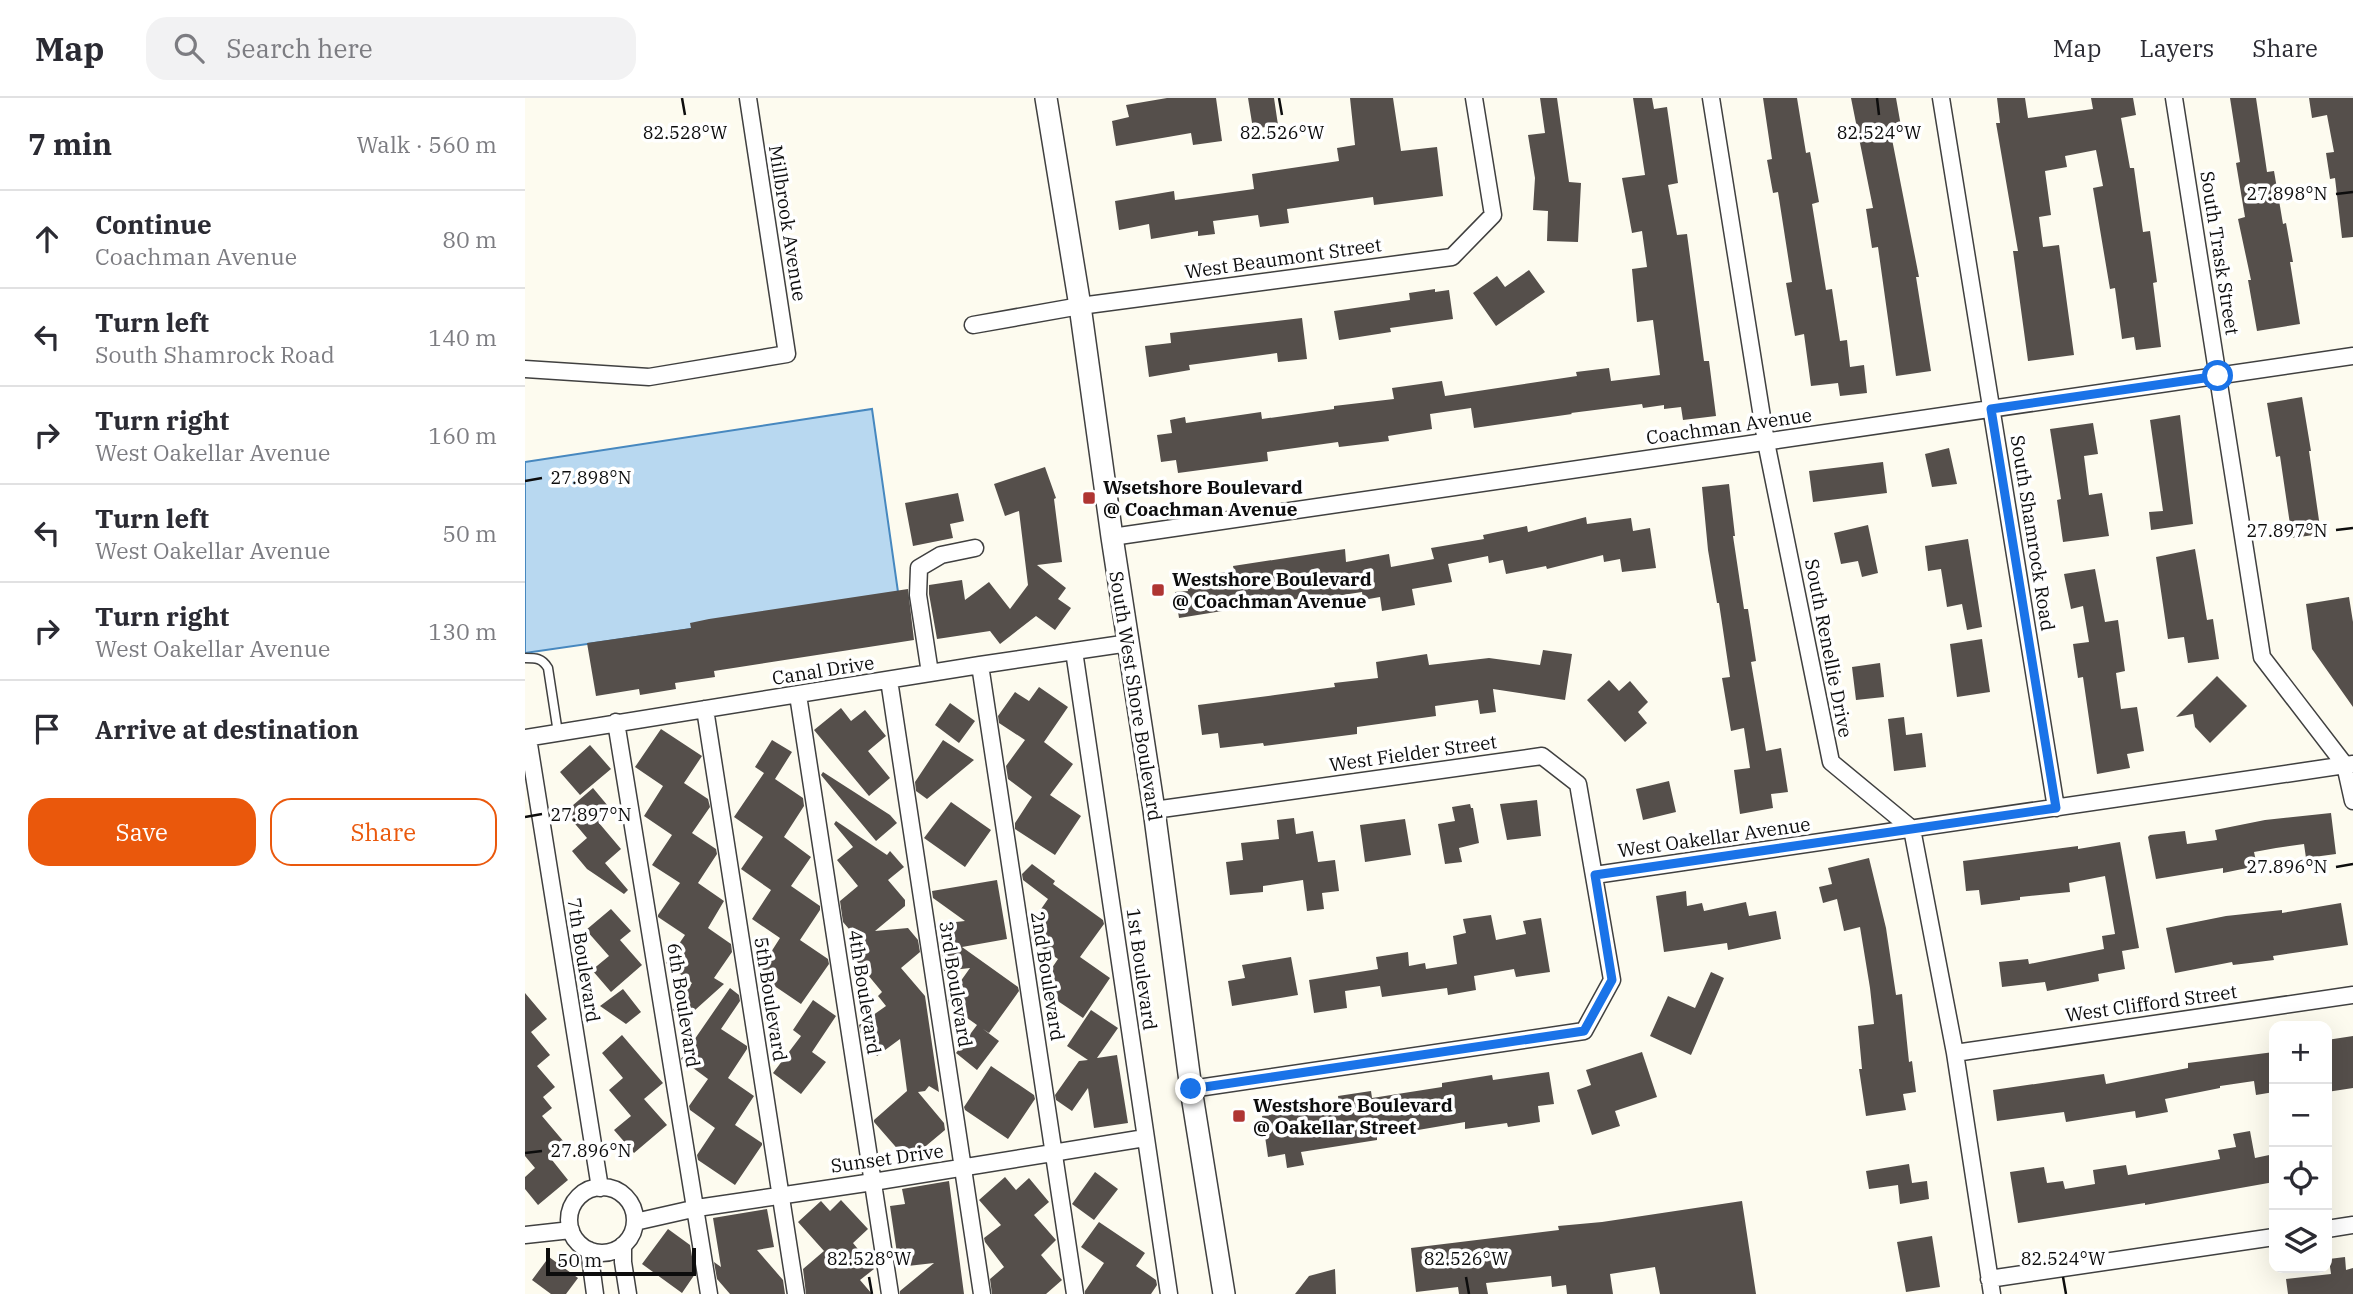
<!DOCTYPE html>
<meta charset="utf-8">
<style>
:root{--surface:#fff;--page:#f2f2f3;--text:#2b2b33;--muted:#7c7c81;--line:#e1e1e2;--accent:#ea580c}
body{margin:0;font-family:"IBM Plex Serif",serif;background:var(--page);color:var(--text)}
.controls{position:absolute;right:21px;bottom:21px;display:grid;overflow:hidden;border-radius:14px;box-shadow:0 7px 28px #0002}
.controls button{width:63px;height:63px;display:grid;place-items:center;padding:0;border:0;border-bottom:2px solid var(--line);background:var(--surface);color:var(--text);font:35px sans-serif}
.scale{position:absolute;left:21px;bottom:18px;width:150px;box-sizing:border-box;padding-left:7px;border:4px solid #0d0d0d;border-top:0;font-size:19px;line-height:24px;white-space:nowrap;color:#0d0d0d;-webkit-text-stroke:5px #fff;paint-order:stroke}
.stop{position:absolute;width:21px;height:21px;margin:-16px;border:5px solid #1a73e8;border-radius:50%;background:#fff}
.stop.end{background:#1a73e8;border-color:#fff;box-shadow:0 2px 7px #0008}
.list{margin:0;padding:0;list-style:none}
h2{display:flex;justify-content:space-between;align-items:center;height:91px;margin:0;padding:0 28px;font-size:30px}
h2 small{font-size:23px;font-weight:400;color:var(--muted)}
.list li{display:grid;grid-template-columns:46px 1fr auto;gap:21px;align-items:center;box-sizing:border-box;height:98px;padding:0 28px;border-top:2px solid var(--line)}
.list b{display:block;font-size:26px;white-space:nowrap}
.list p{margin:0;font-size:23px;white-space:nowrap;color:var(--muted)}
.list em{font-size:23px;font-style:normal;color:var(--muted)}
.actions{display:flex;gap:14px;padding:21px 28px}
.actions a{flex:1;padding:16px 0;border:2px solid var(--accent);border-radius:21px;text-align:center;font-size:24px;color:var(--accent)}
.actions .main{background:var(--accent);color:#fff}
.icon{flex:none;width:38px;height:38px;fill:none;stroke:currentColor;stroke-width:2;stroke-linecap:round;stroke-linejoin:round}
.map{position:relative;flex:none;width:1828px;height:1196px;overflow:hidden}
header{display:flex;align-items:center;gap:42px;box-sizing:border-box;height:98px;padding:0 35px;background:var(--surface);border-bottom:2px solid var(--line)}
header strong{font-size:33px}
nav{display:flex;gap:38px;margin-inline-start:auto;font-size:24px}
.search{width:490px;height:63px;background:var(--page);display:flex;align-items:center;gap:18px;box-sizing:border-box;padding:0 24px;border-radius:21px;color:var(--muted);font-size:26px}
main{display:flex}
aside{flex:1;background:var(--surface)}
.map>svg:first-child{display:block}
.water{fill:#b8d8f0;stroke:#4788bf;stroke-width:2}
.building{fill:#554f4b}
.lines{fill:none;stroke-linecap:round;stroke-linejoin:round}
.service-casing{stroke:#404040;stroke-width:11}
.minor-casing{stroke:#404040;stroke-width:19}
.tertiary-casing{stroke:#404040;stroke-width:24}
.service{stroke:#fff;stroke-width:8}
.minor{stroke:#fff;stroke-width:16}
.tertiary{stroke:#fff;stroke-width:21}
.route{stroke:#1a73e8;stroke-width:9}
.ticks{fill:none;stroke:#0d0d0d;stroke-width:2.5}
.poi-dot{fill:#af3533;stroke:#fff;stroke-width:2.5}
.labels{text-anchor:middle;stroke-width:7;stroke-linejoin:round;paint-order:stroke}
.street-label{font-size:19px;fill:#0d0d0d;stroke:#fff}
.poi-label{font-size:19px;font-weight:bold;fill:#0d0d0d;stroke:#fff;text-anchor:start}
.ticks-label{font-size:18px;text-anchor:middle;fill:#0d0d0d;stroke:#fff;stroke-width:7;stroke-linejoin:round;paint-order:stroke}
</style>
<header>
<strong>Map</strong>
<div class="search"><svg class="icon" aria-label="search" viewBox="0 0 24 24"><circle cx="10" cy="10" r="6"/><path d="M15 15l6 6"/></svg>Search here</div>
<nav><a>Map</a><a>Layers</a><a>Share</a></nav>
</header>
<main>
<aside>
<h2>7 min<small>Walk · 560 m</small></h2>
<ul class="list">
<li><svg class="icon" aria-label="ahead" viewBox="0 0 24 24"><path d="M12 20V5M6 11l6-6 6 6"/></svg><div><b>Continue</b><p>Coachman Avenue</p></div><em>80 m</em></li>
<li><svg class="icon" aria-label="left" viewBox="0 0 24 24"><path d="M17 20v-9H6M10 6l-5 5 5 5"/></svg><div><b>Turn left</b><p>South Shamrock Road</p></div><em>140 m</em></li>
<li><svg class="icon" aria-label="right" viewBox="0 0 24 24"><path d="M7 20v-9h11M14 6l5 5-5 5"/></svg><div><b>Turn right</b><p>West Oakellar Avenue</p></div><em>160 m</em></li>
<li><svg class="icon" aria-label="left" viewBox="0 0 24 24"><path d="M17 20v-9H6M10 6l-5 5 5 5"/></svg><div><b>Turn left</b><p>West Oakellar Avenue</p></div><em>50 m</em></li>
<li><svg class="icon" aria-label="right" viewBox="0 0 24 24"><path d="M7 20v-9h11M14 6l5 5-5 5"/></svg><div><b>Turn right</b><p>West Oakellar Avenue</p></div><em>130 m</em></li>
<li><svg class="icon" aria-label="arrive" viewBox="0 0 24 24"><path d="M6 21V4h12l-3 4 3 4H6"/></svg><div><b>Arrive at destination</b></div></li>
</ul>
<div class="actions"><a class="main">Save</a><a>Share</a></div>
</aside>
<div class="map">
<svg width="1828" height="1196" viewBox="0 0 1828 1196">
<rect width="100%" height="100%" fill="#fdfbef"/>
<path class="water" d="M347,311L374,501L0,555V364Z"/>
<path class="building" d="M642,0H691L697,43L668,47L666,35L591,48L587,23L604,19L601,7Z
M723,0H749L753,27L728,31Z
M825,0H868L876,53L912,49L918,98L849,107L848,99L762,111L764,125L735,129L733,117L688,123L690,136L673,138V133L626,141L624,126L594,132L590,103L649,93L650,102L729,91L727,76L814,63L812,50L830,47Z
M1015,0H1032L1044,84L1056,85L1053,144L1022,143L1023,113L1008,112L1010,80L1003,37L1020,35Z
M1108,0H1127L1129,11L1142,9L1153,85L1143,87L1152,137L1162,136L1179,263H1184L1191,318L1158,322L1156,309L1139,311V307L1118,310L1117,306L1046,315L1047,316L949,330L946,310L905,316L907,331L863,338L864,343L814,349L813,344L742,354L743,363L653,375L651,362L636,364L632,337L647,335L645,322L660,319L661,325L736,314L737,321L809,311V308L869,301L867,290L917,283L920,298L1052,278L1051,274L1084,270L1086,283L1135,277L1128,222L1112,224L1107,171L1122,169L1117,133L1107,135L1097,80L1120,77Z
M1238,0H1272L1281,55L1285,54L1294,104L1287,106L1301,192L1307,191L1315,243L1322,242L1325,269L1339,267L1342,295L1315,298L1313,285L1286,288L1279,236L1270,238L1261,185L1267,184L1253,94L1248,95L1242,62L1247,61Z
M1326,0H1371L1377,34L1366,36L1394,179H1391L1406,273L1371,278L1353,149L1347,150L1341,111L1348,110Z
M1472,0H1500L1503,20L1568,11L1566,0H1608L1611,17L1596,20L1605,70H1609L1618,134L1625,133L1632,184L1628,185L1636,249L1611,252L1609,239L1597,241L1590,190L1585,191L1568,90L1578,88L1571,52L1540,58L1542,69L1520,73L1526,117L1514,119L1518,149L1534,147L1549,257L1503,263L1488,153H1493L1471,25H1475Z
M1705,0H1731L1742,74L1749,73L1758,126L1761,125L1768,164H1765L1775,226L1732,233L1723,182H1726L1713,121L1720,119L1711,65L1715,64Z
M1784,0H1828V139L1817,140L1810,80L1805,81L1801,55L1809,54L1802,17L1787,20Z
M1004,172L1020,194L971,228L948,195L972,178L980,189Z
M910,191V194L924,192L928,221L865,230L866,234L814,242L809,213L885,202L884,195Z
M777,220L782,261L753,264L752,255L664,267L665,272L624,279L620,248L646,245L645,235Z
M1777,299L1786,353H1784L1796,436L1767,440L1755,358L1751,359L1742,305Z
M1655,317L1668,426L1626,432L1624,414L1638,413L1625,322Z
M1568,325L1573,356L1559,358L1564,397L1577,395L1584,438L1538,444L1532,402L1536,401L1525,331Z
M1424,350L1432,386L1407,389L1400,356Z
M1358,364L1362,395L1288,404L1284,373Z
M520,369L531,400L529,401L537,464L512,467L541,490L533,501L546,510L530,532L511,518L475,546L465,533L412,541L404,496V487L437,482L440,502L464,484L485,511L503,487L494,413L480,418L469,386Z
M1204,386L1210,438H1208L1219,511H1223L1231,563L1226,564L1241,653L1256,650L1263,694L1246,696L1248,710L1215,716L1209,672L1225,670L1219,630L1206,633L1197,580L1205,579L1194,505H1192L1183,452L1177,389Z
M433,395L439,423L425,426L428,440L388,448L380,405Z
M1061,419L1062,426L1106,420L1108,433L1125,430L1131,470L1097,474L1095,461L1079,464L1078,457L1022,471L1021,468L981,476L978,462L964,465L963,458L923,466L927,484L887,491L890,507L857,513L855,499L838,502L837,494L772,504V501L654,520L650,494L663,493L661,480L709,473L708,468L820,451L821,464L864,456L866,469L909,461L906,450L959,441L958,437L1002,428L1003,434Z
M1343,427L1353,475L1337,479L1333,463L1316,466L1309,435Z
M1443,441L1457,529L1442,532L1437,506L1422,509L1416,471L1403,473L1400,448Z
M1670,451L1682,522L1688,521L1694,561L1663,565L1659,539L1643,541L1631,459Z
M1570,471L1580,524L1593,522L1600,573L1591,575L1596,611L1612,609L1619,653L1602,656L1605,670L1572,676L1558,579L1553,580L1548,546L1564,544L1558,508L1546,511L1539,476Z
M383,491L389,542L189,573L190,579L150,585L151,591L115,597L114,591L71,598L62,545L166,530L165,525L184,521Z
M1824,499L1828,524V609L1787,551L1781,506Z
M1457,541L1465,594L1432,599L1425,546Z
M1018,552L1047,556L1040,602L968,591L971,614L955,616L953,602L910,608L911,618L832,629V636L739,648L738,645L695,650L693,635L677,637L673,607L750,597L810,589L809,585L853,580L851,564L902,556L904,567L964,560L1015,567Z
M1355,565L1359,599L1331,602L1327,569Z
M1692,578L1722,608L1685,645L1670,629L1668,616L1651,619Z
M1084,582L1094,593L1105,583L1123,604L1113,614L1122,625L1100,644L1062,602Z
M514,589L543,609L519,644L548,666L525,697L556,718L530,757L490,731V725L507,699L483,681L481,668L500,642L474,625L473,618L490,594L504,603Z
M425,605L450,623L434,645L410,627Z
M316,610L326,623L340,612L361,638L343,653L365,680L344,698L289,632Z
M1379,619L1381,637L1397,635L1401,669L1369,673L1363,621Z
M136,631L177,658L159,685L183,701L185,709L167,735L191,751L192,756L173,785L199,803L183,830L206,846L207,854L189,880L199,886L160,921L148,912L167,885L141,865L160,837L133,819V817L155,785L127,767L147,737L119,718L138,688L110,669Z
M247,642L267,654L250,681L278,700L279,708L259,739L286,759L266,788L295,808V812L275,842L303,861L304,866L276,906L232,876L255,840L227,821L246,792L216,771L238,739L209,719L239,675L230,669Z
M418,642L449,662L402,701L391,693L390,684Z
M65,647L86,671L55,697L35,674Z
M298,674L365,717L372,725L351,743L296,677Z
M1144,683L1151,714L1118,722L1111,691Z
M68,690L88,714L74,725L96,751L80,765L103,792L99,796L62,771L47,753L62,740L40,714Z
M1012,702L1016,738L982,742L975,706Z
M426,704L466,732L440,769L399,740Z
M945,706L946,710H948L954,745L934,750L937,764L920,766L913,726L930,723L927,709Z
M1806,715L1811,756L1781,760L1779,746L1751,750L1729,754L1732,768L1698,775V770L1631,781L1623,739L1625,737L1660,733L1662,746L1692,742L1690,732L1740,722Z
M769,720L771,736L788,733L793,764L810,762L814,793L797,795L799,811L782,813L778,782L738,788V794L705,797L701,764L718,762L716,745L754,741L752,722Z
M880,721L886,757L840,764L835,727Z
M311,723L362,757L365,753L379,769L363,782L380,802V808L350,833L383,830L393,842L395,854L376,870L400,898L414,994L404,988L400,993L393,994L419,1025L420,1032L383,1063L349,1024V1022L382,993L375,941L352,958L336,935L334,927L361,908L353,898L357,894L324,854L336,845L318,824L315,803L333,788L312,762L328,749L309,726Z
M1595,744L1614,850L1597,853L1600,871L1573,876L1574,883L1522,893L1520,884L1477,889L1474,864L1503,861L1504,866L1579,851L1577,838L1590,836L1580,778L1544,785L1545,794L1495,799V802L1456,807L1454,792L1441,793L1438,763L1553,748V751Z
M1344,760L1361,830L1371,897L1377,896L1384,964L1387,963L1391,994L1378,996L1381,1012L1341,1018L1334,971H1337L1333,928L1349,926L1345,890L1335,829L1319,833L1312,801L1298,805L1294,789L1307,786L1303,770Z
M507,766L530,783L528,786L578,822L579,826L555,859L585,880L558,920L515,891L514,889L533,861L507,843L505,827L523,801L498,782L497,776Z
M472,782L482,841L437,849L493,889L494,893L464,935L458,931L474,943L452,972L431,955L452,927L424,907L423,901L445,870L419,873L413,826L440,823L408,800L407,793Z
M1161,793L1162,808L1177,805L1179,813L1221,804L1224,818L1251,813L1256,841L1203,852L1202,845L1139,854L1131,798Z
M1816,805L1823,847L1748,858L1749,862L1708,867L1707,864L1650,875L1641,830L1701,818L1757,812V815Z
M86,811L106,833L95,842L117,867L86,894L67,872L84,858L61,832Z
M966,817L971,842L1001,836L998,823L1016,820L1025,874L991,879L989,871L949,878L951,892L923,897L922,890L857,899L855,888L820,893L822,910L789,915L784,882L853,871L851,859L883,854L884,868L900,865L901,871L932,866L928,838L941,835L938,821Z
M766,859L773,897L707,908L703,883L720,880L717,867Z
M1186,874L1199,880L1166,957L1125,938L1143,898L1170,910Z
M205,890L214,897L215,903L196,931L222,948V951L203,980L229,998L210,1027L237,1045V1047L210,1087L173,1062L172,1057L190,1030L165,1012L164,1008L183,981L156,961Z
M98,891L116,914L101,926L75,908Z
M0,895L22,921L6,934L25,957L12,968L30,989L18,999L27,1010L17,1018L39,1044L23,1057L43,1082L13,1107L0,1091V1079L10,1070L0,1058Z
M288,902L311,918L287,954L301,964L276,996L248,975L276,938L268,932Z
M566,912L593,930L572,960L592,957L603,1025L569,1030L563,990L547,1013L531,1002L530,997L554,963L563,962L542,948Z
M97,937L138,985L119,1001L142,1027L109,1055L89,1032L106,1018L84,992L98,980L77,955Z
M1828,938V990L1802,994V942Z
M1117,954L1132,999L1090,1013L1095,1028L1067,1037L1052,992L1066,987L1061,972Z
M1749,954V994L1731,997L1729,983L1695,988V990L1640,1001L1643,1014L1611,1020L1610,1013L1541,1024L1539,1014L1472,1023L1468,992L1579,976L1581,986L1663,970V965Z
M466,968L509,997L510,1001L483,1041L440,1012L439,1009Z
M1024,974L1029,1006L1013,1008L1015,1024L983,1029L982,1025L940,1031V1024L852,1039V1042L776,1054L779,1067L762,1070L760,1056L743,1059L737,1018L814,1006L813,998L846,993L847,1000L917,989V985L967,977L968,982Z
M1725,1033L1730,1060L1749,1056V1084L1620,1107V1105L1493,1125L1485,1074L1519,1069L1522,1085L1538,1083L1540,1091L1570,1086L1568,1072L1601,1067L1603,1077L1695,1061L1693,1052L1711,1049L1708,1036Z
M1384,1066L1387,1085L1402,1083L1404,1101L1375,1106L1373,1087L1344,1091L1341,1073Z
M570,1074L593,1091L569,1122L547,1106Z
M480,1079L491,1092L504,1080L524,1104L509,1117L531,1142L516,1157L537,1182L521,1196H467L465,1181L479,1169L460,1144L459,1140L476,1127L454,1102Z
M424,1083L439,1196H375V1193L409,1165L374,1169L365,1108L380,1106L377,1091Z
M316,1102L343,1131L328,1145L349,1171L335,1182L347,1196H281L278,1171L299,1153L273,1124L296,1103L305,1113Z
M1217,1103L1231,1196H1135L1130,1169L1085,1176L1088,1196H1042L1041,1187L1027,1189L1026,1178L961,1185L963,1196H934L933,1189L891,1194L886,1150L1034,1132L1033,1128L1077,1124Z
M242,1111L249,1149L232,1152L258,1182L260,1196H205L192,1181L189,1164L196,1169L188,1120Z
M574,1124L620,1155L611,1168L631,1182L632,1187L626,1196H560V1193L579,1165L556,1149Z
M143,1131L165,1147L170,1176L157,1195L117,1166Z
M1407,1138L1415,1189L1381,1194L1372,1144Z
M24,1159L53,1180L41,1196H26L7,1182Z
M1820,1159L1821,1172L1828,1170V1196H1763L1761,1181L1806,1176L1804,1161Z
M810,1171L811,1196H770L784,1178Z"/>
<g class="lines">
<defs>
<path id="service" d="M0,560C11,560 17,560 23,570L33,635"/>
<path id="minor" d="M1186,0L1241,344L1306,664L1387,731L1430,955L1467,1196
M1416,0L1531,710
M1649,0L1737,559L1820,667L1828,703
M448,227L555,208L927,159L968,117L949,0
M0,271L124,279L262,256L223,0
M587,439L1828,258
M549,553L644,1196
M455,567L550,1196
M405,575L393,497L394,470L416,457L450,450
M364,582L457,1196
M273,597L365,1196
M180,611L271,1196
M91,624L184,1196
M0,640L455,567L604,545
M3,640L75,1090
M629,712L1017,658L1053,686L1087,882L1059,933L666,991
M1070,777L1828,666
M1430,955L1828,897
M44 1122a33 33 0 1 1 66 0a33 33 0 1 1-66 0Z
M110,1124L172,1110L348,1084L620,1040
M1802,1131L1828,1127
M0,1137L46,1132
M98,1147V1164L103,1196
M64,1152L70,1196
M1464,1181L1749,1139"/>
<path id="tertiary" d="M521,0L555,208L587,439L629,712L666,991L699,1196"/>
</defs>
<use href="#service" class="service-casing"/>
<use href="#minor" class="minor-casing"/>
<use href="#tertiary" class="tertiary-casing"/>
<use href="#service" class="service"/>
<use href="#minor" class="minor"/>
<use href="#tertiary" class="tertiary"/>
</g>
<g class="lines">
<path class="route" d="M666,991L1059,933L1087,882L1070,777L1531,710L1466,311L1693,278"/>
</g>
<path class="ticks" d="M157,0L160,17M754,0L757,17M1352,0L1354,17M1811,96L1828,94M0,383L17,380M1811,432L1828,430M0,719L17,716M1811,769L1828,766M0,1055L17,1053M344,1179L347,1196M941,1179L944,1196M1538,1179L1541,1196"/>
<g class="poi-dot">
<rect x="557" y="393" width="14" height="14" rx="3.5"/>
<rect x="626" y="485" width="14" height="14" rx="3.5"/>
<rect x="707" y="1011" width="14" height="14" rx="3.5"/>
</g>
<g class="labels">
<g class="street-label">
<text transform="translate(263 125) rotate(81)" y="7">Millbrook Avenue</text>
<text transform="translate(1695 155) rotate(81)" y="7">South Trask Street</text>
<text transform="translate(758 160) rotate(-8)" y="7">West Beaumont Street</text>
<text transform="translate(1204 328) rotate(-8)" y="7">Coachman Avenue</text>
<text transform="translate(1508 435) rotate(81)" y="7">South Shamrock Road</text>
<text transform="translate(1304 550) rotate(79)" y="7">South Renellie Drive</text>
<text transform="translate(298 572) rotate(-9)" y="7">Canal Drive</text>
<text transform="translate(611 598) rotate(81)" y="7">South West Shore Boulevard</text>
<text transform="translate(888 655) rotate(-8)" y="7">West Fielder Street</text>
<text transform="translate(1189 739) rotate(-8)" y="7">West Oakellar Avenue</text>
<text transform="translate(59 862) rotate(81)" y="7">7th Boulevard</text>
<text transform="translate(617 871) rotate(82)" y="7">1st Boulevard</text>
<text transform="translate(523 878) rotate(81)" y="7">2nd Boulevard</text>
<text transform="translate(431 886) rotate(81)" y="7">3rd Boulevard</text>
<text transform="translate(340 894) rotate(81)" y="7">4th Boulevard</text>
<text transform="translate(246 901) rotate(81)" y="7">5th Boulevard</text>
<text transform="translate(1626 905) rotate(-8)" y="7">West Clifford Street</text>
<text transform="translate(159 907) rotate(81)" y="7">6th Boulevard</text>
<text transform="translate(362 1060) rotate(-8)" y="7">Sunset Drive</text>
</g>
<g class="poi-label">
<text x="578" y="396">Wsetshore Boulevard<tspan x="578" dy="22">@ Coachman Avenue</tspan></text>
<text x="647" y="488">Westshore Boulevard<tspan x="647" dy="22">@ Coachman Avenue</tspan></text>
<text x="728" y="1014">Westshore Boulevard<tspan x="728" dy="22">@ Oakellar Street</tspan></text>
</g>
</g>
<g class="ticks-label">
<text x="160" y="41">82.528°W</text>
<text x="757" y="41">82.526°W</text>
<text x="1354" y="41">82.524°W</text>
<text x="1762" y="102">27.898°N</text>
<text x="66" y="386">27.898°N</text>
<text x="1762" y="439">27.897°N</text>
<text x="66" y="723">27.897°N</text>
<text x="1762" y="775">27.896°N</text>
<text x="66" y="1059">27.896°N</text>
<text x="344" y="1167">82.528°W</text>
<text x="941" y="1167">82.526°W</text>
<text x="1538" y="1167">82.524°W</text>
</g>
</svg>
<div class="controls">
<button>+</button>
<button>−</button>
<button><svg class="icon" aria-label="locate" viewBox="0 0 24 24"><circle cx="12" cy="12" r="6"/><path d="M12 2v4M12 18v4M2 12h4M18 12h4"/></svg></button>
<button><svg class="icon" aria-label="layers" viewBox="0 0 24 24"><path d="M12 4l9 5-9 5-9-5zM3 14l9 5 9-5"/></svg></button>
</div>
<div class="scale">50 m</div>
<div class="stop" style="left:1693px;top:278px"></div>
<div class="stop end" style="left:666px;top:991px"></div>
</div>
</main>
